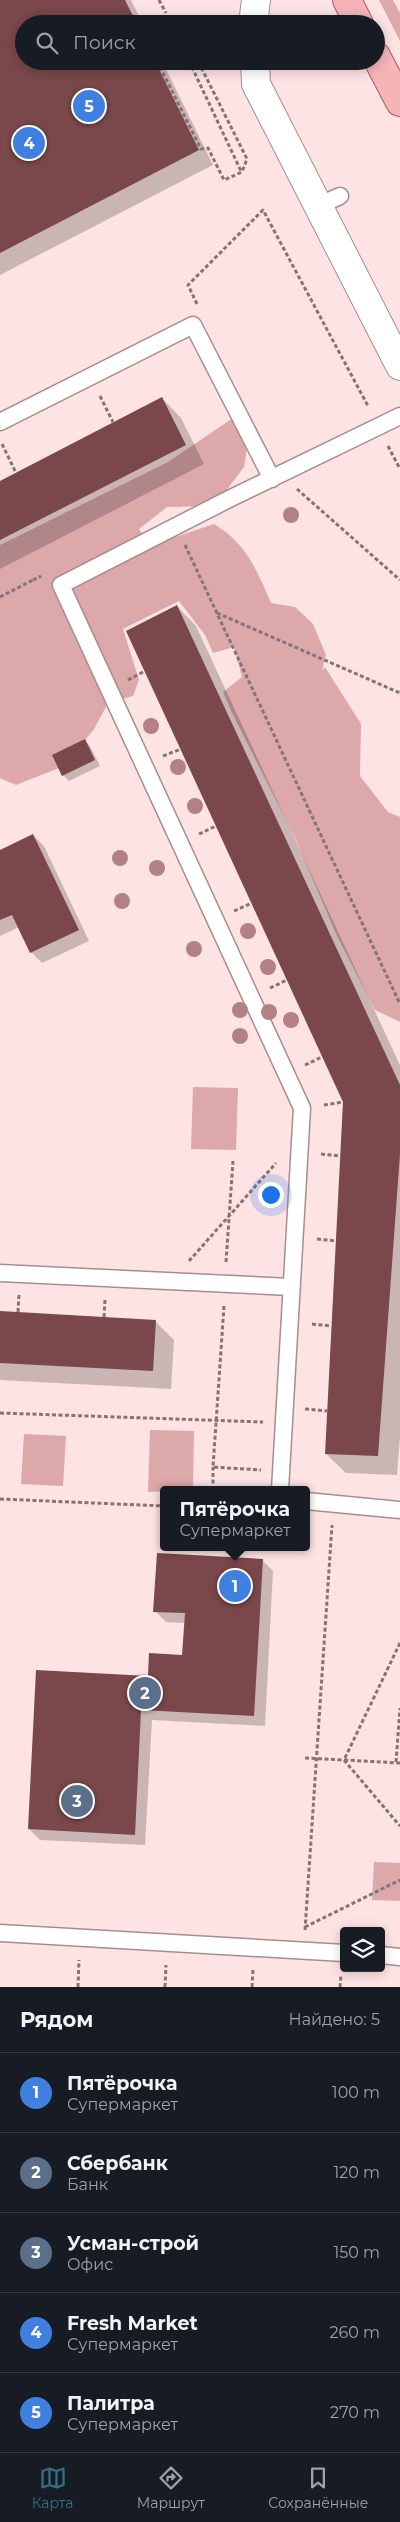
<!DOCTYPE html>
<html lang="ru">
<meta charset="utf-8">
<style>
:root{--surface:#171b24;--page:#20242c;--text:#f1f3f6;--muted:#9ea1a6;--line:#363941;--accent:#336f87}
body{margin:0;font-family:Montserrat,sans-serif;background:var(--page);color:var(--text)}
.controls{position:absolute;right:15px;bottom:15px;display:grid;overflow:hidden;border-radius:5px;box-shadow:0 2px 12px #0003}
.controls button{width:45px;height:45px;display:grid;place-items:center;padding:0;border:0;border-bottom:1px solid var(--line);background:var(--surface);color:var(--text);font:25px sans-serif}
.you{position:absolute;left:270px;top:1194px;width:18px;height:18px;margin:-12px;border:4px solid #fff;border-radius:50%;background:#1a73e8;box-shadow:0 0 0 8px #1a73e833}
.badge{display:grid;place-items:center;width:32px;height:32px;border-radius:50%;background:var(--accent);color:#fff;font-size:16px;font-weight:700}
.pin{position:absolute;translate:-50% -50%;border:2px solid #fff;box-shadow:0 1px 5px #0006}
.popup{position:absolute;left:160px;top:1486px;width:150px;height:65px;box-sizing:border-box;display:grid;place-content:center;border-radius:5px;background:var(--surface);filter:drop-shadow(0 1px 4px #0005);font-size:16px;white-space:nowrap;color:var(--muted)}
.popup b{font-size:19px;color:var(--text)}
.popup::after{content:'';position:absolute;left:50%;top:100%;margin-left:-10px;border:10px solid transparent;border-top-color:var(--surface)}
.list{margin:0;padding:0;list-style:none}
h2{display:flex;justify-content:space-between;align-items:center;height:65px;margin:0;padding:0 20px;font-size:21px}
h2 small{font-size:16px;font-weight:400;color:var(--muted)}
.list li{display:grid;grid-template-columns:32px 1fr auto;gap:15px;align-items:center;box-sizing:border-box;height:80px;padding:0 20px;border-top:1px solid var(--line)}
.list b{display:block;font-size:19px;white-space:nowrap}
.list p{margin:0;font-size:16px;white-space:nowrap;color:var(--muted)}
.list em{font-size:16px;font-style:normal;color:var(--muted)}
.icon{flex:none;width:28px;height:28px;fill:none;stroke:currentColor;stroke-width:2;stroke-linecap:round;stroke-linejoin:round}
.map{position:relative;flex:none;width:400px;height:1987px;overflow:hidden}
.search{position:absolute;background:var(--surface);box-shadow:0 2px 12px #0003;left:15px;right:15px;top:15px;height:55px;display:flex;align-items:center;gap:12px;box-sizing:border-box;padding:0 18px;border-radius:28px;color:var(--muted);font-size:19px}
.sheet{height:465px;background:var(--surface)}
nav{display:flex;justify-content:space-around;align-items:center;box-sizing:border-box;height:70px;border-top:1px solid var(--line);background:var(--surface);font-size:14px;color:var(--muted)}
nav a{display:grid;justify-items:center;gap:2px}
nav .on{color:var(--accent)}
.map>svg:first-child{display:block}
.green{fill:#dda8aa}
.shadow{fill:#0003}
.building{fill:#7a474a}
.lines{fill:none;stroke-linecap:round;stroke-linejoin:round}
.service-casing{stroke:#a68e8f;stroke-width:19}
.minor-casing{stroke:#a68e8f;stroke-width:30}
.primary-casing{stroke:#a75d62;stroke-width:30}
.path{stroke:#857474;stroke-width:3;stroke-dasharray:4 2.5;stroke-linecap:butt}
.service{stroke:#fff;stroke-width:16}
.minor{stroke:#fff;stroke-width:28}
.primary{stroke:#f6b4b9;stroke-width:28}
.tree{fill:#b38084}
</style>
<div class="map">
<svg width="400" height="1987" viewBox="0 0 400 1987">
<rect width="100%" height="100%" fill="#fde3e3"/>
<path class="green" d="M379,0H393L400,13V41Z
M233,418L251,423L244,467L219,500L211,506L167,507L139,529L145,538L155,544L214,524C247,544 256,569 271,603L295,607L313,624L326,655L322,670L325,667L361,724L360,776L388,812L400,817V1022L375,1010L337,936L295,838L232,713L223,692L242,677L234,647L213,653L205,635L179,601L123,629L139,680L133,696L108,703L94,729L64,766L16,785L0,778V545L168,462Z
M193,1087L238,1088L236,1150L191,1149Z
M150,1430L194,1431L193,1490L148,1492Z
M24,1434L66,1436L63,1486L21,1484Z
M374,1862L400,1863V1901L372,1900Z"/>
<path class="shadow" d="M0,0H131L143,24H24V61H162L213,165L0,275Z
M162,398L181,418L204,464L0,569V482Z
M177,606L196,626L400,1065V1437L397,1475L346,1473L326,1454L344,1101Z
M85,741L90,746L100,766L69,781L63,775Z
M33,835L44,846L89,941L42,963L31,952L19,927L0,936V851Z
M0,1312L155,1321L174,1340L171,1389L0,1380Z
M262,1560L273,1571L265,1726L152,1720L145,1845L40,1840L29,1829L149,1677L184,1656L185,1623L166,1622L155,1611Z"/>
<path class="building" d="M0,0H125L137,24H24V61H155L199,150L0,253Z
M162,397L186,445L0,540V481Z
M177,605L400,1085V1154L378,1456L325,1454L343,1102L126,631Z
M85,739L95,760L62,776L52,755Z
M33,834L79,930L30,953L12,915L0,920V850Z
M0,1311L156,1320L153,1371L0,1363Z
M157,1553L263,1559L254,1716L141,1710L135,1835L28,1829L36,1670L148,1676L149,1653L182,1655L185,1613L153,1612Z"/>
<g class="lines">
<defs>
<path id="service" d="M318,206L340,196
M0,422L193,325L272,479
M0,1273L291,1287
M280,1490L302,1108L61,585L229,499L400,416
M306,1501L400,1510
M0,1933L344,1953
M381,1955L400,1957"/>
<path id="minor" d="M253,24L256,0
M255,61L256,84L400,366"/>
<path id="primary" d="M347,0L359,24
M376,56L400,102"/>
</defs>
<use href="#service" class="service-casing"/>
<use href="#minor" class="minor-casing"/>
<use href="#primary" class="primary-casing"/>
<path class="path" d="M159,0L166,13
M157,61L201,149L208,148L224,180L242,172L247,159L198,61
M189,61L241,171
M197,304L188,285L263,210L368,406
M100,396L113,422
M2,444L16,473
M388,446L400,469
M297,489L400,580
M185,545L400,1004
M33,580L41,576
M0,597L33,580
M217,613L400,693
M128,680L145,671
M163,756L181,749
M199,834L216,826
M234,911L252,903
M270,988L287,980
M305,1065L322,1057
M324,1105L343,1102
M321,1154L340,1156
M317,1239L336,1241
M189,1261L276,1163
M226,1262L233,1161
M224,1306L213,1467L261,1470
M18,1312L19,1295
M104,1317L105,1300
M312,1324L331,1326
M305,1409L327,1411
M0,1413L263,1422
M213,1490V1467
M0,1499L164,1506
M400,1643L344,1760L400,1763
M305,1758L344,1760L400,1826
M396,1762L400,1708
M305,1927L400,1880
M305,1930L332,1525
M78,1987L79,1960
M165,1987L166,1965
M252,1987L253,1970
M340,1987L341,1975"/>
<use href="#service" class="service"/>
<use href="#minor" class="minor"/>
<use href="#primary" class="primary"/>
</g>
<g class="tree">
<circle cx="291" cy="515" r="8"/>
<circle cx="151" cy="726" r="8"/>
<circle cx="178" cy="767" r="8"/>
<circle cx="195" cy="806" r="8"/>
<circle cx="120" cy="858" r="8"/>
<circle cx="157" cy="868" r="8"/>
<circle cx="122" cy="901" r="8"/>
<circle cx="248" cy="931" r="8"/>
<circle cx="194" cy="949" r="8"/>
<circle cx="268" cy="967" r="8"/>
<circle cx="240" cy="1010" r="8"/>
<circle cx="269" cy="1012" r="8"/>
<circle cx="291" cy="1020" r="8"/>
<circle cx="240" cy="1036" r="8"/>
</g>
</svg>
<div class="controls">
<button><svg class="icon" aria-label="layers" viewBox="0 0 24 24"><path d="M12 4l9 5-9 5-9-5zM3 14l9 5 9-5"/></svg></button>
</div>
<div class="you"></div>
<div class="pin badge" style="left:235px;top:1586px;background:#3f7fe0">1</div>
<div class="popup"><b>Пятёрочка</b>Супермаркет</div>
<div class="pin badge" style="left:145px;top:1693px;background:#5c6f8a">2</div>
<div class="pin badge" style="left:77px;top:1801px;background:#5c6f8a">3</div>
<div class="pin badge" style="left:29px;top:143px;background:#3f7fe0">4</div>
<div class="pin badge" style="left:89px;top:106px;background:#3f7fe0">5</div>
<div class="search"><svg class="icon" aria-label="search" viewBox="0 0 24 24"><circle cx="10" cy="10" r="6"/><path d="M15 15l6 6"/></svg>Поиск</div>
</div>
<section class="sheet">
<h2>Рядом<small>Найдено: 5</small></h2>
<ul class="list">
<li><span class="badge" style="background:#3f7fe0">1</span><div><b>Пятёрочка</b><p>Супермаркет</p></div><em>100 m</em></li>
<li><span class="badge" style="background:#5c6f8a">2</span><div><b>Сбербанк</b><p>Банк</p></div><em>120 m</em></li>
<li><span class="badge" style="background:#5c6f8a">3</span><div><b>Усман-строй</b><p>Офис</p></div><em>150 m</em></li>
<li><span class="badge" style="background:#3f7fe0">4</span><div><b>Fresh Market</b><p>Супермаркет</p></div><em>260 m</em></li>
<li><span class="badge" style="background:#3f7fe0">5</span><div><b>Палитра</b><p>Супермаркет</p></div><em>270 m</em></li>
</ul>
</section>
<nav>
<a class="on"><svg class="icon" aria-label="map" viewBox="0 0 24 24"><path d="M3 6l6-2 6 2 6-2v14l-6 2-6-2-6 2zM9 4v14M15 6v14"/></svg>Карта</a>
<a><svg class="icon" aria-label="directions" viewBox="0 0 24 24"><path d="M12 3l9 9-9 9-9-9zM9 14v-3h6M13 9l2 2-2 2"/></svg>Маршрут</a>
<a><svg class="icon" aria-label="saved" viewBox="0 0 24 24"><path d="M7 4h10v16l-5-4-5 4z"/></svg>Сохранённые</a>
</nav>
